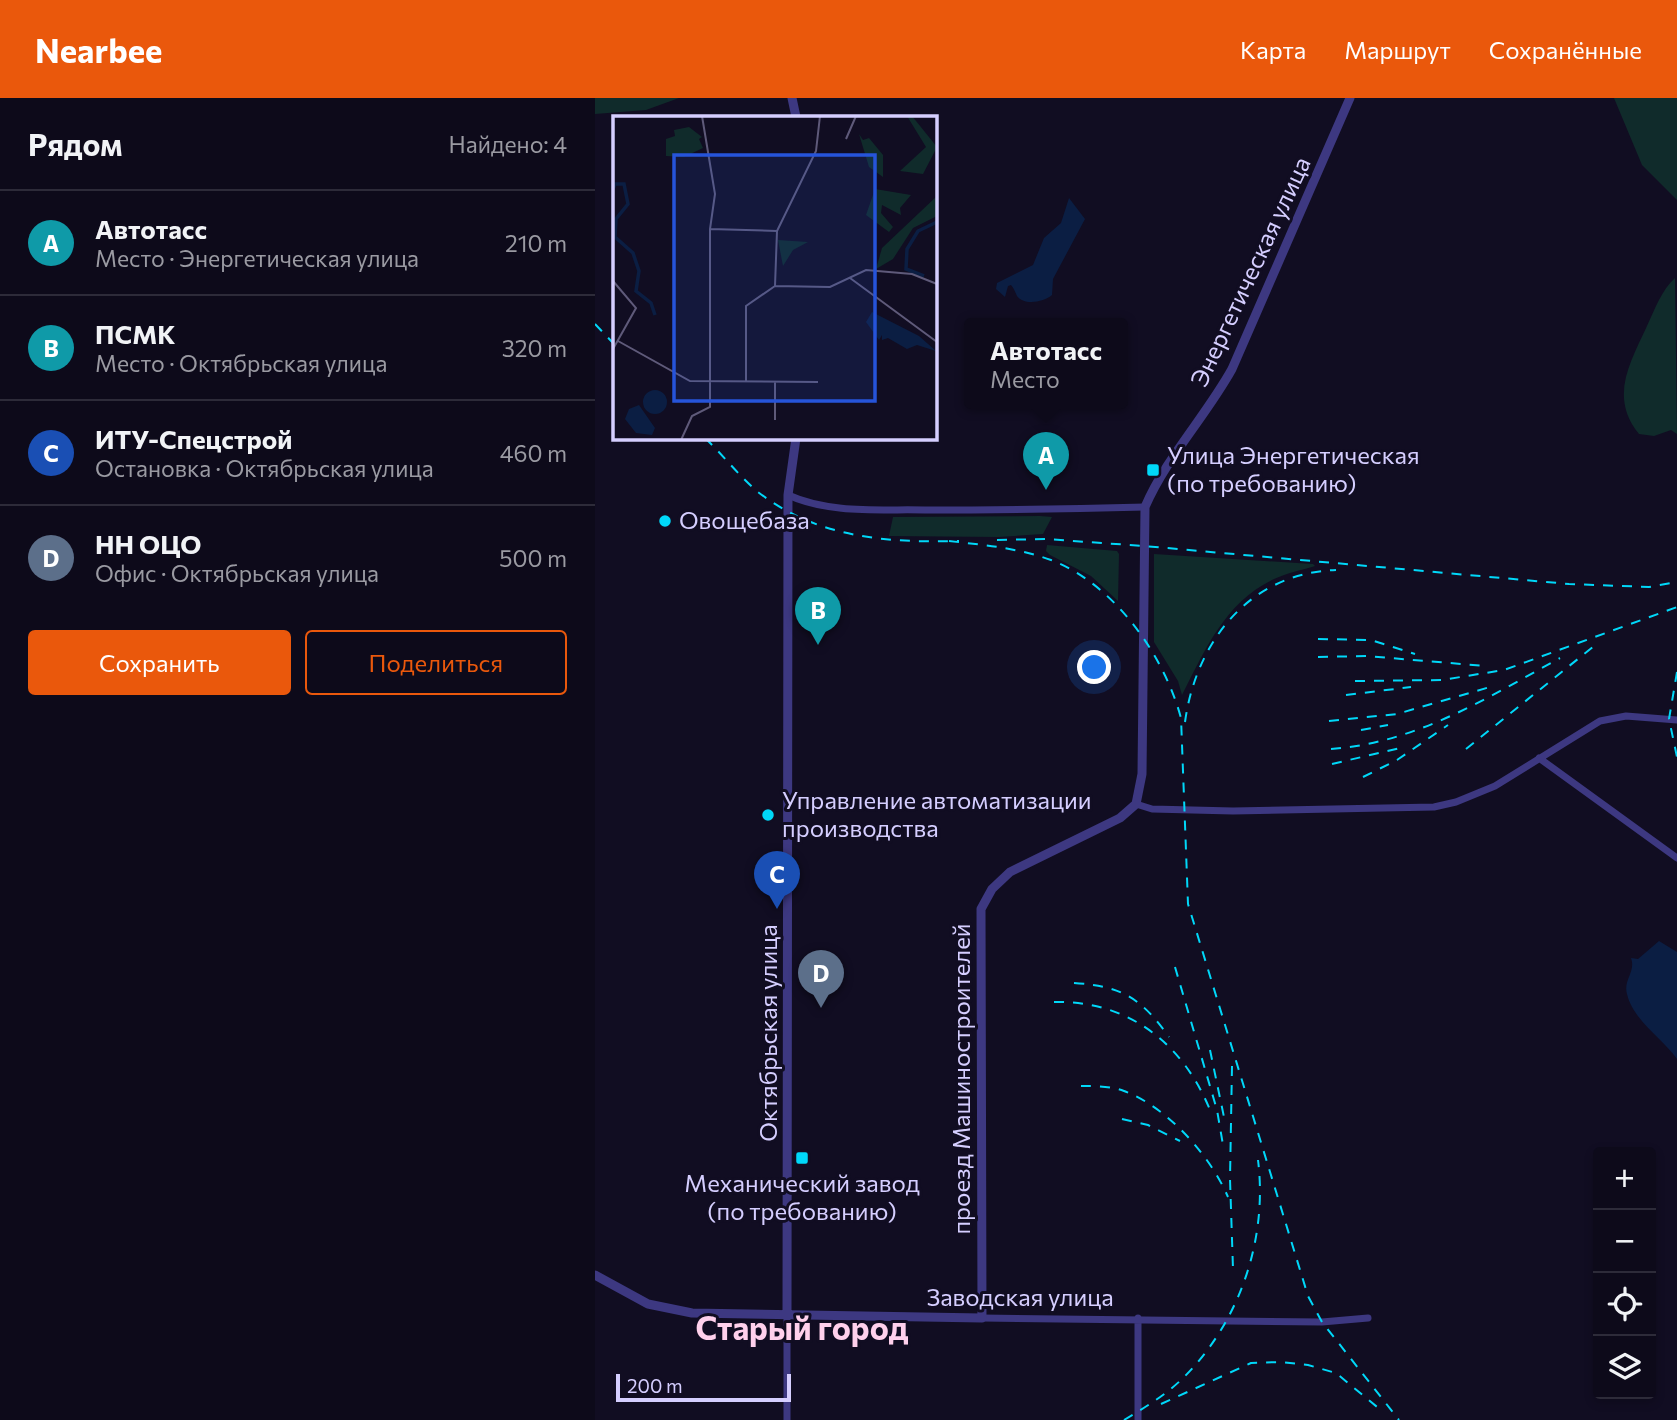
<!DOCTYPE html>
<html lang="ru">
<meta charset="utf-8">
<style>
:root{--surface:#0d0a1a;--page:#161323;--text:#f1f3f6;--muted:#9a9aa2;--line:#2d2b39;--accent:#ea580c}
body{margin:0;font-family:Commissioner,sans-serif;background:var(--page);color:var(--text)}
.controls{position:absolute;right:21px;bottom:21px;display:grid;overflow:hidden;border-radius:7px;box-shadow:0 4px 10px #0003}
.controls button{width:63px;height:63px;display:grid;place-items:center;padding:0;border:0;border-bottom:2px solid var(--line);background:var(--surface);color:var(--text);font:35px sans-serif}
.scale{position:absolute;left:21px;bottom:18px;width:175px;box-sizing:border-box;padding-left:7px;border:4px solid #d5ceff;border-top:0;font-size:19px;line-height:24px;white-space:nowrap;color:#d5ceff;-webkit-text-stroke:5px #110d22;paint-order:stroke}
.you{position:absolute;left:500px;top:570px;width:24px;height:24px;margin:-18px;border:5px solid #fff;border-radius:50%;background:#1a73e8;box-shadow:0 0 0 10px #1a73e833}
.badge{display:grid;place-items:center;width:46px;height:46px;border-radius:50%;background:var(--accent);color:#fff;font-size:23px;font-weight:700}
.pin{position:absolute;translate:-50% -58px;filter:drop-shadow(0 2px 4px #0008)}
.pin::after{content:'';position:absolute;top:37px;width:24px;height:21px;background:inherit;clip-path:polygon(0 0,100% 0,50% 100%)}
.popup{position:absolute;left:369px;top:220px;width:164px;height:91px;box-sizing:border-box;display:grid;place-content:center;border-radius:7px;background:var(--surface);filter:drop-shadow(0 2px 5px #0005);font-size:23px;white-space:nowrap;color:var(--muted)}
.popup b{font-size:26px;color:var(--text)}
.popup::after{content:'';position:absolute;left:50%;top:100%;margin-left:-14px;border:14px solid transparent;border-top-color:var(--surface)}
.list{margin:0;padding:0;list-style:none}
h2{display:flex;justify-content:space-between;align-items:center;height:91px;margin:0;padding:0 28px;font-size:30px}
h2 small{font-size:23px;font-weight:400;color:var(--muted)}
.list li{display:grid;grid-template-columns:46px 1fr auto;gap:21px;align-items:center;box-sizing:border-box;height:105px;padding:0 28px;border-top:2px solid var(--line)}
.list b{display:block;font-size:26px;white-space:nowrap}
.list p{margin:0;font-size:23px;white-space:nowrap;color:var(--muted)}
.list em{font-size:23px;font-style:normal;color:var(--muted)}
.actions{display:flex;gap:14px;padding:21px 28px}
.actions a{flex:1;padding:16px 0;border:2px solid var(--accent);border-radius:7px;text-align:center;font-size:24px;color:var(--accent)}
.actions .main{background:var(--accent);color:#fff}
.icon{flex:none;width:38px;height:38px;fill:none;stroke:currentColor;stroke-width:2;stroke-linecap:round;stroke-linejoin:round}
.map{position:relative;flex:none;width:1082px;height:1322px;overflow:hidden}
header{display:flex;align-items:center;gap:42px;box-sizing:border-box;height:98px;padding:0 35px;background:var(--accent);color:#fff}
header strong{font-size:33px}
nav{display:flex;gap:38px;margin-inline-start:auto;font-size:24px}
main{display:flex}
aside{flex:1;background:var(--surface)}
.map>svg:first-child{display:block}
.green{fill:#102b2b}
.water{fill:#0b1e43}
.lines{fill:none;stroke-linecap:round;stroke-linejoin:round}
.minor{stroke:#3d3881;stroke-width:7}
.tertiary{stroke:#3d3881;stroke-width:9}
.rail{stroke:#00d8f9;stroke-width:2;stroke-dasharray:10 9;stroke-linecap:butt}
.poi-dot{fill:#00d8f9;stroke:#110d22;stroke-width:2.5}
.labels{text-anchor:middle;stroke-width:6;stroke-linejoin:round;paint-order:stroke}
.street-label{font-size:24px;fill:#d5ceff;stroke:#110d22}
.poi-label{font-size:24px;fill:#d5ceff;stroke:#110d22;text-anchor:start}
.district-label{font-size:32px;font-weight:bold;fill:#ffd0ec;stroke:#110d22}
.inset-river{fill:none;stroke:#0b1e43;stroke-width:3.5}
.inset-road{fill:none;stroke:#5f5a7a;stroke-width:2}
.view{fill:#2654da;fill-opacity:0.15;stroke:#2654da;stroke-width:3.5}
.inset-edge{fill:none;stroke:#d5ceff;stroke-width:3.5}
</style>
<header>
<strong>Nearbee</strong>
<nav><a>Карта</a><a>Маршрут</a><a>Сохранённые</a></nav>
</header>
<main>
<aside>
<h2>Рядом<small>Найдено: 4</small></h2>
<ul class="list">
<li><span class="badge" style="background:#0f9aa8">A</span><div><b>Автотасс</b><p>Место · Энергетическая улица</p></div><em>210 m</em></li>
<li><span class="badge" style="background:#0f9aa8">B</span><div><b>ПСМК</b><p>Место · Октябрьская улица</p></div><em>320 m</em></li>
<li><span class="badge" style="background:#1a4fb4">C</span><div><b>ИТУ-Спецстрой</b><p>Остановка · Октябрьская улица</p></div><em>460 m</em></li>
<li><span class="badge" style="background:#5c6f8a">D</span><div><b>НН ОЦО</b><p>Офис · Октябрьская улица</p></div><em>500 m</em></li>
</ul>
<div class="actions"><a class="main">Сохранить</a><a>Поделиться</a></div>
</aside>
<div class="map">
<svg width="1082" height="1322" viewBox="0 0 1082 1322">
<rect width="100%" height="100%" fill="#110d22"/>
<path class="green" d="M0,0H84L51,12L0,16Z
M1019,0H1082V102L1047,67Z
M1080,180L1082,336L1076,332L1059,338L1044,336C1014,299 1035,265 1052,228C1060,211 1066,193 1080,180Z
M298,419L445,418L457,419L448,436L403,439L294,438Z
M452,447L522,453L524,456L523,503L496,478L455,457L451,453Z
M559,456L718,466L720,468C707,472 692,475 679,481C630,504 610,552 587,597L583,583L559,544Z"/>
<path class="water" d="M474,100L490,121L458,181L457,197C449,204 429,208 422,198C420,194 419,190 416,187L413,188L410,199L401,191L402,185L438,167L449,140L466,125Z
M1064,843L1082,854V961C1067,940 1038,922 1032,896C1028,882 1041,874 1036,860L1043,861Z"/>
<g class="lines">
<path class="minor" d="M193,397C235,416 285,411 330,412C404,412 477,411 550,409
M944,660L1082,760
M541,706L557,711L638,713L839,709L861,704L900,688L1005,623L1031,618L1082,622
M387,1220L727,1224L773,1220
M543,1220V1322
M192,1322V1217"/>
<path class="tertiary" d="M197,0L201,19
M0,1177L53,1206L97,1215L387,1220L386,811L397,791L415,774L525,720L541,706L547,676L550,409C571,360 611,318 637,271L755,0
M192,1217L193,397L201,340"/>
<path class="rail" d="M0,226L19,246
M110,340C128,357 144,378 163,394C222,440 292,445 364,443
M402,442L451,441L549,448L974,486L1054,489L1082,484
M354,443C389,447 423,450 456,462C519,486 569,557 586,620L593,806L713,1198L727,1224L804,1322
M723,541L776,542L820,556
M723,559L771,558L890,568
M1082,574L1074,621L1082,659
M760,583L847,582L909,572L1082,509
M751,597L816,589
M734,623L802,616L895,589
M590,624C601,544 654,475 741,472
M766,632L793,627
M736,651C821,645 892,600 965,560
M871,651L999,548
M737,666L805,650
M768,679L802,662L853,627
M580,869L622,1012L628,1047
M479,885C527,888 546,900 574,939
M459,904C532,902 588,945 615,1012
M615,952L629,1019
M637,968L635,1081L638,1171
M486,988C500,988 516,988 529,993C572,1009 615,1057 633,1099
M527,1021L553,1027L585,1043
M566,1306L656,1265L686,1264L713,1267L741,1275L787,1313
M529,1322C549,1310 569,1298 586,1282C644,1226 673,1142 663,1062"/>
</g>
<g class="poi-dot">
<rect x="551" y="365" width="14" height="14" rx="3.5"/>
<circle cx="70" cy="423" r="7"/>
<circle cx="173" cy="717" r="7"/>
<rect x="200" y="1053" width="14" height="14" rx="3.5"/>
</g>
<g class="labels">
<g class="street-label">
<text transform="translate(656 174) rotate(-65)" y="8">Энергетическая улица</text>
<text transform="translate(174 935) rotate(-90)" y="8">Октябрьская улица</text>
<text transform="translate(367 981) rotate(-90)" y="8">проезд Машиностроителей</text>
<text x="425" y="1208">Заводская улица</text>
</g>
<g class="poi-label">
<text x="572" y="366">Улица Энергетическая<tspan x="572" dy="28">(по требованию)</tspan></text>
<text x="84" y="431">Овощебаза</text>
<text x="187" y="711">Управление автоматизации<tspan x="187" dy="28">производства</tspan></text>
<text x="207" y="1094" text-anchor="middle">Механический завод<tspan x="207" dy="28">(по требованию)</tspan></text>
</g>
<g class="district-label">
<text x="207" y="1242">Старый город</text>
</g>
</g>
<g transform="translate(18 18)">
<rect width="324" height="324" fill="#110d22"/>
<path d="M294,0H299L324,31L310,58L287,55L313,31ZM76,11L89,21L86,23L90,32L71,41L53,40V23L62,20L61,14ZM246,18L250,24L256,22L270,39V61L256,51ZM262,73L298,79L287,92L288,99L269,89L268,97L280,111L276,116L253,99ZM324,80V100L300,112L280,143L263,153L269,132ZM165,124L195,126L180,134L170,150Z" fill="#102b2b"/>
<path d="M259,196L306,220L323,235L304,229L294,233L275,222L269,224V219L266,224L253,206ZM30 286a12 12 0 1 1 24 0a12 12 0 1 1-24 0ZM26,289L42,312L39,319L23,317L12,303L16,293Z" fill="#0b1e43"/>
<path class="inset-river" d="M0,73L2,68H11L15,88L3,103L2,121L20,137L26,155L23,175L38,187L42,199M311,160L293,153L294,133L305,115L324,106"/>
<path class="inset-road" d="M233,23L243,0M97,113L164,115M237,162L324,226M0,165L23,192L0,233M162,170L164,115L203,35L207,0M162,170L217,171L253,154L299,158L324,168M5,225L77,265L205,266M133,266V190L162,170M162,304V266M68,324L79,300L97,291V113L102,78L89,0"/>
<path class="view" d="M61,39H262V285H61Z"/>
<rect width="324" height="324" class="inset-edge"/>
</g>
</svg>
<div class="controls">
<button>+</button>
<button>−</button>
<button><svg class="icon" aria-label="locate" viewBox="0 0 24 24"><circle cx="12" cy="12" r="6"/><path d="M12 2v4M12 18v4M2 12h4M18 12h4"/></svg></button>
<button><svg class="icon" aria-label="layers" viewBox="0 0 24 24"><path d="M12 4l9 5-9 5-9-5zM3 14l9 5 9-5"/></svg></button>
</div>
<div class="scale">200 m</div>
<div class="you"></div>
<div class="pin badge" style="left:451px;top:392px;background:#0f9aa8">A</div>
<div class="popup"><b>Автотасс</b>Место</div>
<div class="pin badge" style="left:223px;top:547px;background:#0f9aa8">B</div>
<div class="pin badge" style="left:182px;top:811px;background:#1a4fb4">C</div>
<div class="pin badge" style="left:226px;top:910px;background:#5c6f8a">D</div>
</div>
</main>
